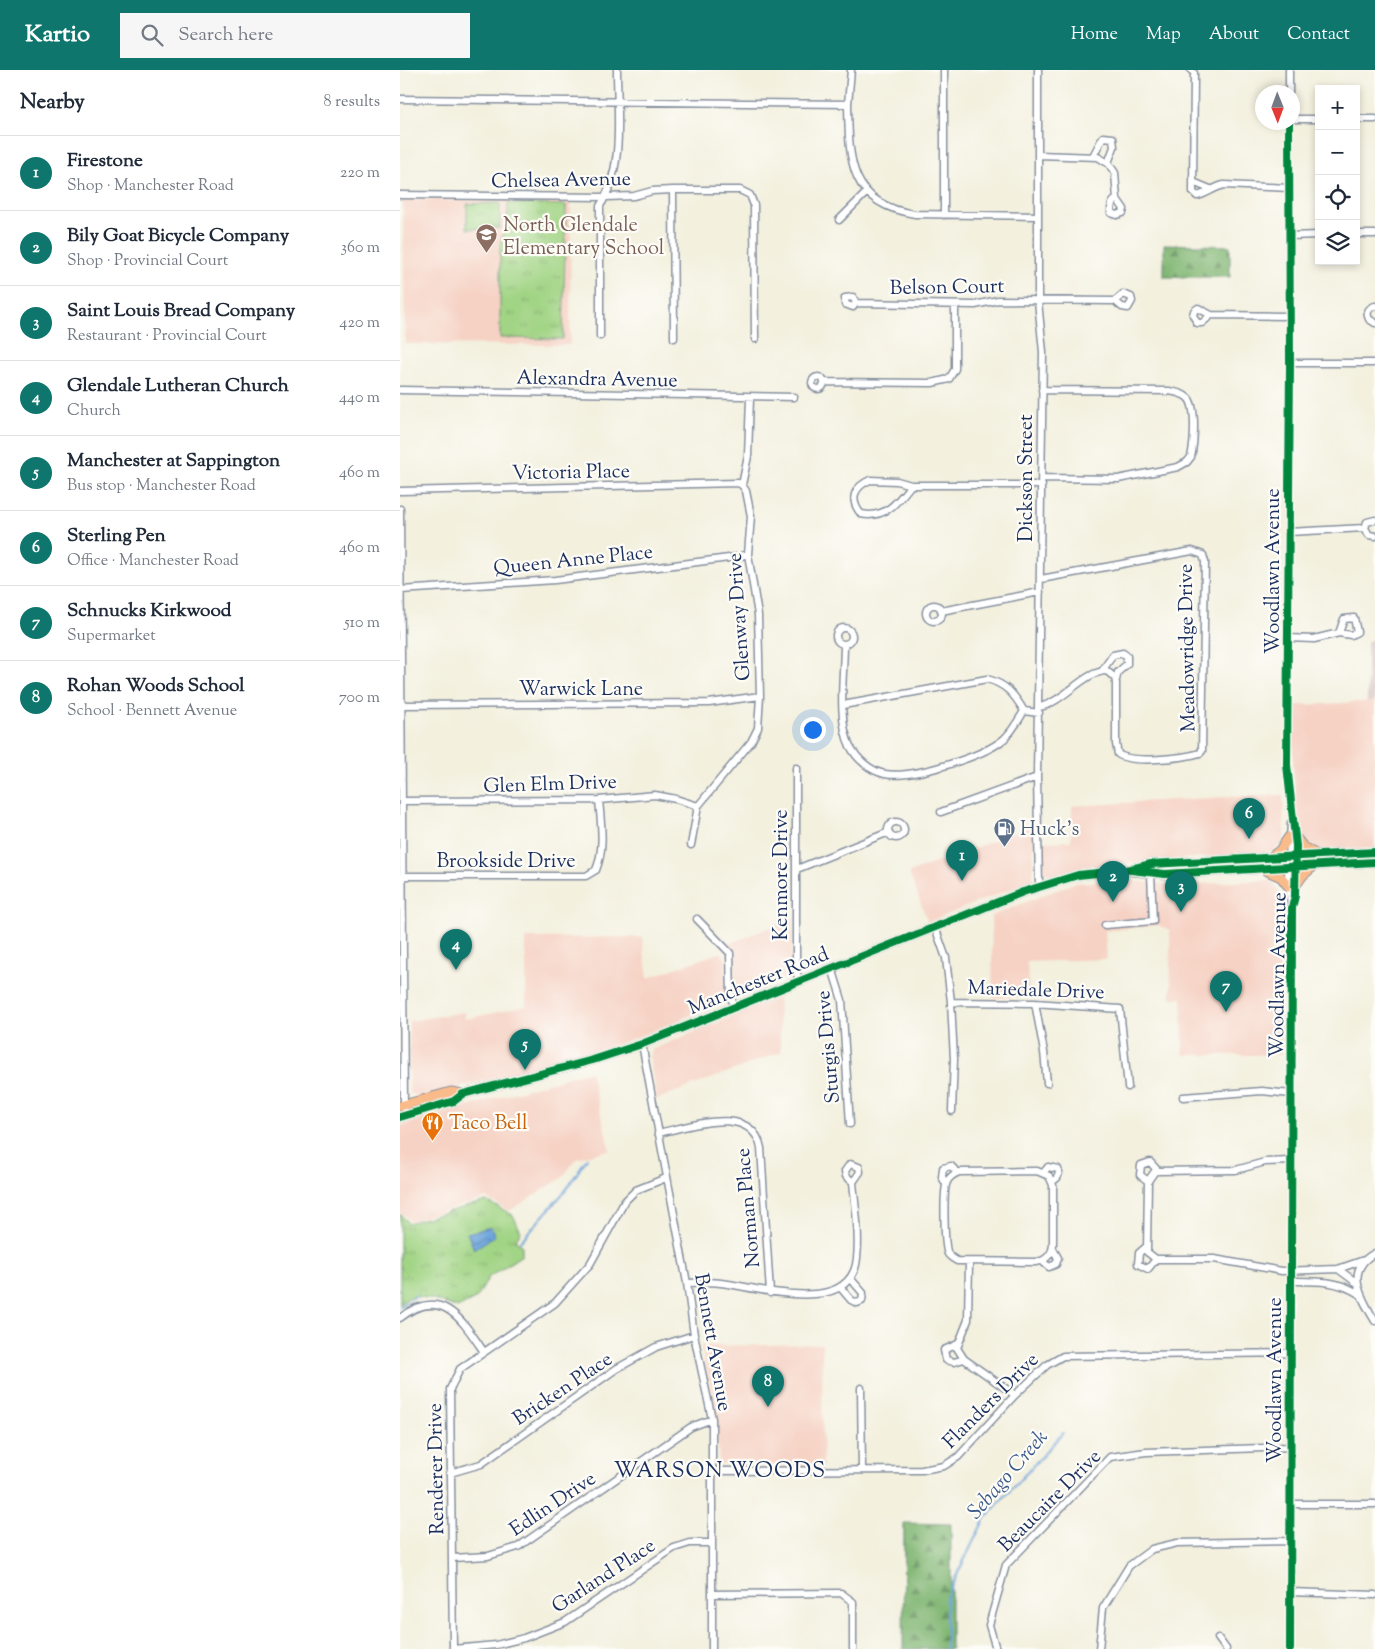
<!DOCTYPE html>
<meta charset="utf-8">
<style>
:root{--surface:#fff;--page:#f6f6f7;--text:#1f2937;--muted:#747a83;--line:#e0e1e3;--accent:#0f766e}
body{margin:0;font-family:"Sorts Mill Goudy",serif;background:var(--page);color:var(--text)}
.controls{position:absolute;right:15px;top:15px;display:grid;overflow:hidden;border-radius:0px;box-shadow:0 2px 8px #0003}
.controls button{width:45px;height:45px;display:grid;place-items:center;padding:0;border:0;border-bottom:1px solid var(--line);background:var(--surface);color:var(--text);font:25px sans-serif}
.compass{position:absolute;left:855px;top:15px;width:45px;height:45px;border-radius:50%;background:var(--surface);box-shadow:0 2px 8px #0003;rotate:179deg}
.you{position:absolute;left:412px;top:659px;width:18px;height:18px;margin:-12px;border:4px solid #fff;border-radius:50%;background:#1a73e8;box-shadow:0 0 0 8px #1a73e833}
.badge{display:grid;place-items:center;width:32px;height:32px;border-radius:50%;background:var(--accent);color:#fff;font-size:16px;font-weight:700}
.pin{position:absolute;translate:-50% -41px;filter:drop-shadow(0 1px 2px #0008)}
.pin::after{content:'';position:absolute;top:26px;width:18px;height:15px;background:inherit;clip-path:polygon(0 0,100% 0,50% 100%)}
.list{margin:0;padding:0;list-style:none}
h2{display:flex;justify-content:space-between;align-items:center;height:65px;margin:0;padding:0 20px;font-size:21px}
h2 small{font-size:16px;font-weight:400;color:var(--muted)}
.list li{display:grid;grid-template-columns:32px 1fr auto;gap:15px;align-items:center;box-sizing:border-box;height:75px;padding:0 20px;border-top:1px solid var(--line)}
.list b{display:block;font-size:19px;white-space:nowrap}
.list p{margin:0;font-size:16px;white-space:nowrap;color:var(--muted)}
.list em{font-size:16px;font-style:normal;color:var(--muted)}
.icon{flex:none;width:28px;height:28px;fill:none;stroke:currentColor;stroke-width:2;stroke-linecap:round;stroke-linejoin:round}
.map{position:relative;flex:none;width:975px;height:1579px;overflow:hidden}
header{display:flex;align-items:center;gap:30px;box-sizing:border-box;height:70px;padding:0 25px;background:var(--accent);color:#fff}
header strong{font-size:24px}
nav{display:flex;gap:28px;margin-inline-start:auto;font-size:18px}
.search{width:350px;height:45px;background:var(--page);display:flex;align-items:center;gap:12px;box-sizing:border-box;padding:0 18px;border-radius:0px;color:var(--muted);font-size:19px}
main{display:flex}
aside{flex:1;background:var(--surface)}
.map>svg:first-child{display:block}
.built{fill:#f6d2c4}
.industrial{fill:#d1bfbe}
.forest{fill:url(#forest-firs);stroke:#4e7268}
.park{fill:url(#park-tufts);stroke:#5e8271}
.water{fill:url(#water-waves);stroke:#446a9c}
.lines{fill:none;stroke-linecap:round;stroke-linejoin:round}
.stream{stroke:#6da4db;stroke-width:2}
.minor-casing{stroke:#87909e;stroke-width:9}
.major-casing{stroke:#87909e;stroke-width:11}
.minor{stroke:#fff;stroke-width:6}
.major{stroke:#fabb8b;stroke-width:9}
.cycleway-casing{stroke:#fdfcf7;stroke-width:11}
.cycleway{stroke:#00873e;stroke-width:8}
.labels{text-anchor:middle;stroke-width:4.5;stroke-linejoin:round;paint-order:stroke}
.street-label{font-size:20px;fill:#1b2f5e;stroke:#fdfcf7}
.education-label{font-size:20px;fill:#785e54;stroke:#fdfcf7;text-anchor:start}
.service-label{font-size:20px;fill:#4e5e75;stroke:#fdfcf7;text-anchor:start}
.food-label{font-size:20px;fill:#c56008;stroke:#fdfcf7;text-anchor:start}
.water-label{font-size:21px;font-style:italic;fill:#38588a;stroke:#fdfcf7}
.quarter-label{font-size:22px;letter-spacing:1px;fill:#1b2f5e;stroke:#fdfcf7}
</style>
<header>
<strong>Kartio</strong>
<div class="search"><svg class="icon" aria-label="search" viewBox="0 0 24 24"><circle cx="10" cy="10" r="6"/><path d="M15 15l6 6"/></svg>Search here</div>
<nav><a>Home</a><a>Map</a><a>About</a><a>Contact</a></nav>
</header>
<main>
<aside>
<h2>Nearby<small>8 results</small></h2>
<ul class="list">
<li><span class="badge">1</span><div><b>Firestone</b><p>Shop · Manchester Road</p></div><em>220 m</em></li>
<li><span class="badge">2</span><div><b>Bily Goat Bicycle Company</b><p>Shop · Provincial Court</p></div><em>360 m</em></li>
<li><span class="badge">3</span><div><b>Saint Louis Bread Company</b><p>Restaurant · Provincial Court</p></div><em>420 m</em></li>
<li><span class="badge">4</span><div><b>Glendale Lutheran Church</b><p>Church</p></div><em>440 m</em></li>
<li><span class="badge">5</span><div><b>Manchester at Sappington</b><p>Bus stop · Manchester Road</p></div><em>460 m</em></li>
<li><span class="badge">6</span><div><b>Sterling Pen</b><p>Office · Manchester Road</p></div><em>460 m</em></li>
<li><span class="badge">7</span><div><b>Schnucks Kirkwood</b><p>Supermarket</p></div><em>510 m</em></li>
<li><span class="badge">8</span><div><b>Rohan Woods School</b><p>School · Bennett Avenue</p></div><em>700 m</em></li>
</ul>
</aside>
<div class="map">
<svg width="975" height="1579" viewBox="0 0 975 1579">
<defs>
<pattern id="forest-firs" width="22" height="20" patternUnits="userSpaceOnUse" patternTransform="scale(1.25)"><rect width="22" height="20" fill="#80b672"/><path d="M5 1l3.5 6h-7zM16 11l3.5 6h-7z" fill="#689461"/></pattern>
<pattern id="park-tufts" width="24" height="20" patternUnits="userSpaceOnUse" patternTransform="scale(1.25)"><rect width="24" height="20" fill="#a1d484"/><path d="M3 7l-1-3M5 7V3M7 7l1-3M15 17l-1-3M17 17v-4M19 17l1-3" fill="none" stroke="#8ab674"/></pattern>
<pattern id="water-waves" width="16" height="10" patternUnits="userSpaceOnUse" patternTransform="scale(1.25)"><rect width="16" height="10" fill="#6da4db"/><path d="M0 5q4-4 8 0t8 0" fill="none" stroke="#5986b5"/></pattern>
</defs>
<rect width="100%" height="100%" fill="#fdfcf7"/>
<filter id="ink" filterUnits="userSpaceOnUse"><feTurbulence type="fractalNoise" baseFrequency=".02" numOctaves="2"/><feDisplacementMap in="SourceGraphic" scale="10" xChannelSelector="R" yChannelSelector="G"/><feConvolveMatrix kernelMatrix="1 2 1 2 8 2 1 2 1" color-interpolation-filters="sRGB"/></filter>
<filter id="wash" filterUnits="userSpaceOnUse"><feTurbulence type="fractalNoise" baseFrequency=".0096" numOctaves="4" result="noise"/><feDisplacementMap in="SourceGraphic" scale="20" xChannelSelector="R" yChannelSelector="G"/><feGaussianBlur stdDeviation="1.12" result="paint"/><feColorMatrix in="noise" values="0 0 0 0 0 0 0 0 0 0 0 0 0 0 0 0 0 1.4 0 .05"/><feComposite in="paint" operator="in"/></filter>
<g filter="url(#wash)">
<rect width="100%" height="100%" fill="#f3f0de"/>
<path class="built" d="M3,129L171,131L170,275L5,274Z
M975,631V778L920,781L905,776L898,765L897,758L890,636Z
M883,725L884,769L882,774L871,782L688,796L652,805L644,802L642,796V772L671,771L672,736L841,726Z
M634,755L633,810L528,852L509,803Z
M724,810L775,815L871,810L879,821L881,985H783L782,928H771L770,860L757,855L705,861L707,889L627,892L629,926L593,928L591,846L674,813Z
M393,848L391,904L387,908L338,926L334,919V884L329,874Z
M242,867L248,908L321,882L326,890L325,931L235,968L164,991L20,1027L9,1023V951L64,942L65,949L126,936V868Z
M378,928L381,982L257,1029L249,986L251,980Z
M190,1001L210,1080L177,1088L162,1108L109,1141L86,1128L10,1151L0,1142V1056Z
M422,1274L423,1396L319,1394L316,1345L301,1276Z"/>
<path class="industrial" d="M975,570V631L967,632V571Z"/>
<path class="forest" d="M764,174L830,176V207H764Z
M504,1453L551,1454V1579H503Z"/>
<path class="park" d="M100,133V158L67,159V134Z
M108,133L166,135L163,269L100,268V175L107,150Z
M86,1131L113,1145L121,1162L115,1170L122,1176V1185L89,1207L77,1228L57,1238C49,1234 18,1224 10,1227C7,1228 3,1232 0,1235V1144L8,1153Z"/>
<path class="water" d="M91,1157L95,1166L74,1179L67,1163Z"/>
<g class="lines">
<path class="stream" d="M120,1172L166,1120L187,1088
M0,1237L17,1225
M546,1579V1527L585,1448L663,1363"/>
</g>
</g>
<g filter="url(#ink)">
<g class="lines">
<defs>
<path id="minor" d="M638,0V231L643,282L637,707L639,816
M791,0L794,3L793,122L797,126C807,124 814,117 824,115L889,118
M889,22V0
M0,29L448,34L451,0
M448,34C449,89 448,134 515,144L637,146
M892,49H919
M956,49H975
M889,52L890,293L887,695L896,776L895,826L892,838L890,1579
M638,85L698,87L709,94L715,103L717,129L724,139L723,143L717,145L711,143C711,136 711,132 717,129
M693,86L703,67L713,68L714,77L708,93
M793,112L810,119
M273,120L274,268
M0,125L206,127L234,126L252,121L273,120H340L350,125L354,135L355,269
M544,145V0
M439,150L467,122
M956,164H975
M889,166L919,165
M456,233L453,237L445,234V228L453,227L456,233L575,235L598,230L715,231L723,224L731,227L732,231L728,238L722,237L715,231
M975,236C968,238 966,243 969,249L975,253
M811,245L798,238L794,241L793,245L797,253H802L811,245L890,246
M200,266V136C225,97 217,43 217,0
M890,293H975
M412 313a6 6 0 1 1 12 0a6 6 0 1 1-12 0Z
M424,312L532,313L549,309L555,299V235
M0,320L394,327
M642,320L769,321C775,322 783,323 788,328C797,337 794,374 791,387L787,392L778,397L718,409L642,408
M470,410L497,411L511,415C497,433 485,449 461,444C449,429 454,417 470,410Z
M511,415H642
M0,421L338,413L342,415
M0,439L4,1038
M975,450L967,452L965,458L969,465L975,466
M888,462L965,458
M1,520L155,510L337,487L348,484
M526 543a8 8 0 1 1 16 0a8 8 0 1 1-16 0Z
M541,541L640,522
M436 566a8 8 0 1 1 16 0a8 8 0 1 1-16 0Z
M887,568L914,569L939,563L951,565L957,562L954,548L944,549L939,563
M444,574C444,604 437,649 450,676C457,689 470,701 485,704C511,709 583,687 604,669C612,662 618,651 624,641
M702,601L713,585L723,583L727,586V594L718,602L716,610
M1,635L309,633L360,626
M443,635L587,609C606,614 614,624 624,641
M639,637C663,633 685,600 707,601L715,608L716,613V674L718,684C731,694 784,688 800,683L802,681L805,492L803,485L792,481L641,509
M624,641L639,643
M396,698V899L399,912
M2,731L199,730L255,725L276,729L298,736
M541,742L637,707
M891,752L888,807L891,837
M488 760a8 8 0 1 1 16 0a8 8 0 1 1-16 0Z
M291,775L298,736L351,672L358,658L360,626L358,545L348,484L351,446L346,421L342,415L348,386L350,328
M397,799L489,762
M2,806H186L196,800C205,778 201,754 199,730
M297,849L330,883L331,927L334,938
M705,855L753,851L751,804
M535,857L546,888L551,932L554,989L552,1041
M432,898L442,930L450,1054
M551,932L635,933L720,939L728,1017
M635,933L644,982L647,1013
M242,974L287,1213L294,1265L312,1349V1579
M783,1027L862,1021L891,1024
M258,1063C289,1057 352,1033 361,1078L370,1223
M891,1091L865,1092L836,1100L755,1101L748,1111L747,1182L756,1189H814L882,1201L938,1199L964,1190
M637,1101L649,1106L653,1115V1175C652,1185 645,1191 636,1192L557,1191C554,1189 550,1187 548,1184C544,1176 543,1120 547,1112C549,1107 554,1104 559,1102Z
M644,1102L648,1097L658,1099L659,1103L657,1108L652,1112
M748,1111L740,1105L741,1095L750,1092L758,1101
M546,1114L542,1107L543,1098L551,1096L557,1102
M746,1177L739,1183L738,1194L748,1199L756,1189
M975,1183C943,1200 962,1229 975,1251
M642,1191L649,1197L656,1194L658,1188L653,1179
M569,1192L568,1250L557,1278L564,1289L615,1325
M938,1199L957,1213
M891,1211C916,1211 937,1210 959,1224
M287,1213C298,1213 310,1211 321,1213C357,1217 452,1248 457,1188C460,1163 455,1136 453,1112L446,1106L445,1101L450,1094L459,1097L460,1102L453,1112
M440,1217L451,1230L457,1233L462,1231L463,1223L450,1208
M0,1248C42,1215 62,1250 84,1282
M558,1274L544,1280L546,1290L554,1292L564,1289
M461,1318L462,1400
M313,1401L522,1400L544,1396L558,1387L615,1325L647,1295L663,1286L890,1283
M50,1403L81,1394L216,1299L256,1277L294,1265
M890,1434H975
M52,1488L88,1486L118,1477L291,1357L312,1349
M890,1522L975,1525
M312,1524L441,1523L453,1532V1579
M818,1568L826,1579
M53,1579L50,1319L60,1299L155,1233L190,1194L225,1131L236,1120L266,1108
M53,1579L96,1575L124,1568L165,1552L274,1478L290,1473H312
M596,1579L589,1555L606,1495L710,1387L746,1382L890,1377
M699,1579L703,1538L729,1496L752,1479L777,1473L890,1471"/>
<path id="major" d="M896,768L903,777L917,785
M871,787L880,780L889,767
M865,800L881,807L889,817
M732,801L765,804L975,792
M895,816L903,805L913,797
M0,1036L51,1022L63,1024
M0,1047L54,1031L63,1024L193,990L242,974L623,822L678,805L727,800L751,794L975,782"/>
</defs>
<use href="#minor" class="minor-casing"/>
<use href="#major" class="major-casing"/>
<use href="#minor" class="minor"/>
<use href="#major" class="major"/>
<defs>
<path id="cycleway" d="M889,52L890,293L887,695L896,776L895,826L892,838L890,1579
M731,800L765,804L975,792
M0,1047L54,1031L63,1024L193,990L242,974L623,822L678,805L727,800L751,794L975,782"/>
</defs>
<use href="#cycleway" class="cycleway-casing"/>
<use href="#cycleway" class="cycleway"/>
</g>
</g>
<defs>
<symbol id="school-pin" viewBox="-11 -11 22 30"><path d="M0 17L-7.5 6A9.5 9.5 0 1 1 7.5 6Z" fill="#8d6e63" stroke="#fdfcf7"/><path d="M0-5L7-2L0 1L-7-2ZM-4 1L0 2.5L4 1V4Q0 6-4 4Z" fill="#fff"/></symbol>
<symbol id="fuel-pin" viewBox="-11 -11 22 30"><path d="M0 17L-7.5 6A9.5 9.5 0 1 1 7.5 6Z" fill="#5c6f8a" stroke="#fdfcf7"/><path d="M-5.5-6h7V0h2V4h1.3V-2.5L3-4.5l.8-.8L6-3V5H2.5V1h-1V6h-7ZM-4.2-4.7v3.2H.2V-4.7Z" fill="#fff"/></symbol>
<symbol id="restaurant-pin" viewBox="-11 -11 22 30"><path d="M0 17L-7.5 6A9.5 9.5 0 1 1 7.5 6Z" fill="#e8710a" stroke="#fdfcf7"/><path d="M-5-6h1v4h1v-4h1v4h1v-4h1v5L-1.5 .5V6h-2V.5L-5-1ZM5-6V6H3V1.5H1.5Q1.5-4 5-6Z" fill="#fff"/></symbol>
</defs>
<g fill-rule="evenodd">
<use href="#school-pin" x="74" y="152" width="25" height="34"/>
<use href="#fuel-pin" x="592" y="746" width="25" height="34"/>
<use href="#restaurant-pin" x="20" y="1040" width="25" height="34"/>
</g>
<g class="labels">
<g class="street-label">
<text transform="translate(161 109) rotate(-1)" y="7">Chelsea Avenue</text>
<text transform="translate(547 216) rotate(-1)" y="7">Belson Court</text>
<text transform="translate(197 308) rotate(1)" y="7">Alexandra Avenue</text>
<text transform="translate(171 401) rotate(-1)" y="7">Victoria Place</text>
<text transform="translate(625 408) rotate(-90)" y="7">Dickson Street</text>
<text transform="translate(173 489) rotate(-6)" y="7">Queen Anne Place</text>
<text transform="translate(872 501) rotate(-90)" y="7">Woodlawn Avenue</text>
<text transform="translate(338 547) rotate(-94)" y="7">Glenway Drive</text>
<text transform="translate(786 578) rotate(-91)" y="7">Meadowridge Drive</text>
<text x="181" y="625">Warwick Lane</text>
<text transform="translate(150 713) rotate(-2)" y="7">Glen Elm Drive</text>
<text x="106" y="797">Brookside Drive</text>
<text transform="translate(380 805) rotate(-90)" y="7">Kenmore Drive</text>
<text transform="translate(877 905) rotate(-89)" y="7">Woodlawn Avenue</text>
<text transform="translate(358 910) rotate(-22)" y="7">Manchester Road</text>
<text transform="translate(636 919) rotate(2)" y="7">Mariedale Drive</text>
<text transform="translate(427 977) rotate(-95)" y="7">Sturgis Drive</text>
<text transform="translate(347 1138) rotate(-95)" y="7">Norman Place</text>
<text transform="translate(314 1272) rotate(80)" y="7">Bennett Avenue</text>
<text transform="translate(874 1310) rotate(-90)" y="7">Woodlawn Avenue</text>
<text transform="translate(162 1318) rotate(-34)" y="7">Bricken Place</text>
<text transform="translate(590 1330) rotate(-45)" y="7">Flanders Drive</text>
<text transform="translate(35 1399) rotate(-91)" y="7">Renderer Drive</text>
<text transform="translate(649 1430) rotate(-45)" y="7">Beaucaire Drive</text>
<text transform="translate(152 1433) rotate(-34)" y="7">Edlin Drive</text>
<text transform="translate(203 1505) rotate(-33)" y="7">Garland Place</text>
</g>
<g class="education-label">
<text x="103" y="161">North Glendale<tspan x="103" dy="23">Elementary School</tspan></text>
</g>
<g class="service-label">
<text x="620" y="765">Huck's</text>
</g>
<g class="food-label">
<text x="49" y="1059">Taco Bell</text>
</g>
<g class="water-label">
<text transform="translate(607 1404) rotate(-49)" y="7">Sebago Creek</text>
</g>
<g class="quarter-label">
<text x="320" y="1407">WARSON WOODS</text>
</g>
</g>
</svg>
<div class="controls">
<button>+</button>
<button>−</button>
<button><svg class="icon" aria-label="locate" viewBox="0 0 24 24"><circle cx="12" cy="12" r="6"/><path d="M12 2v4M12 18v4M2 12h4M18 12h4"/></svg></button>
<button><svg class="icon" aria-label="layers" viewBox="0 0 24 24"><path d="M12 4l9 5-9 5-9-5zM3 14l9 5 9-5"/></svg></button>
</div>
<svg class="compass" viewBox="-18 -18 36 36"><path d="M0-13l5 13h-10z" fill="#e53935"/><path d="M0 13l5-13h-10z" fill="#747a83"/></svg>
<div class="you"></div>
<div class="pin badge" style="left:562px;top:811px">1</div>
<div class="pin badge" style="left:713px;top:832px">2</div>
<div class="pin badge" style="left:781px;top:842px">3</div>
<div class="pin badge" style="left:56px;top:900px">4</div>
<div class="pin badge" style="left:125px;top:1000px">5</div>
<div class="pin badge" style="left:849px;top:769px">6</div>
<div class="pin badge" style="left:826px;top:942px">7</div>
<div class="pin badge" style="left:368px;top:1337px">8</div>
</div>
</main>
